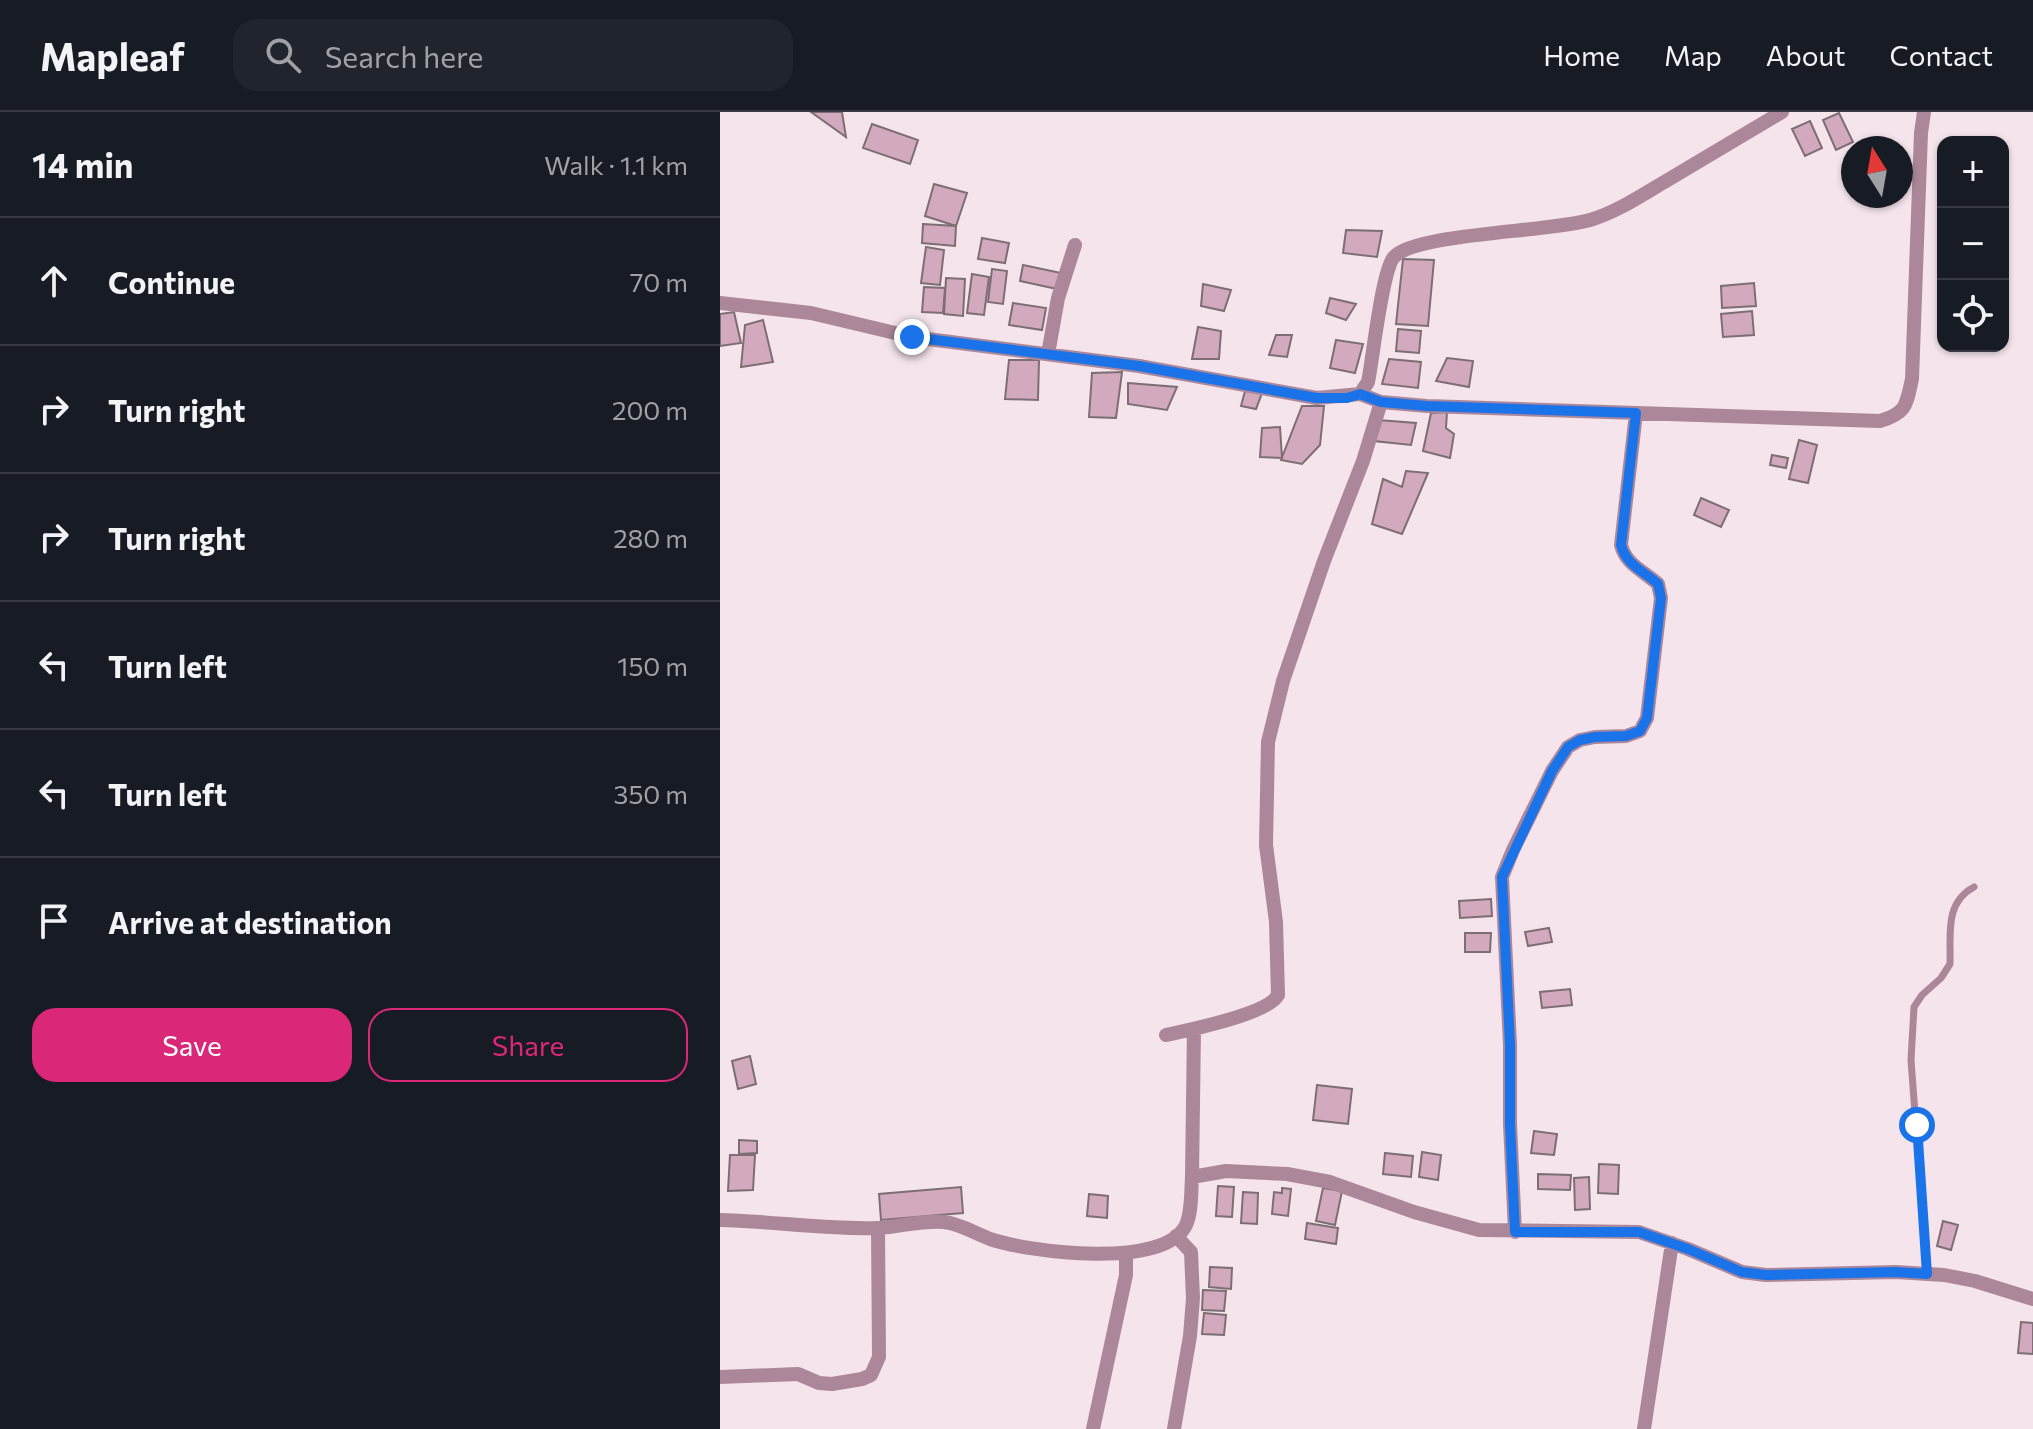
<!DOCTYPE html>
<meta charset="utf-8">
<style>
:root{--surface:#171b24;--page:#20242c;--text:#f1f3f6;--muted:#9ea1a6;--line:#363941;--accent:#db2777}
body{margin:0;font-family:Commissioner,sans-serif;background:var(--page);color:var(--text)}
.controls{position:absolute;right:24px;top:24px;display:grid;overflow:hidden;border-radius:16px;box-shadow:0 2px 6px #0004}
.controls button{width:72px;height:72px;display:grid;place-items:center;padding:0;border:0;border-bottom:2px solid var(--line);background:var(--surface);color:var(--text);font:40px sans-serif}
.compass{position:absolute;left:1121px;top:24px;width:72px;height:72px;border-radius:50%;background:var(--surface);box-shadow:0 2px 6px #0004;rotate:349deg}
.stop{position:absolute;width:24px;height:24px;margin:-18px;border:6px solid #1a73e8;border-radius:50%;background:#fff}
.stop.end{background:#1a73e8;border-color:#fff;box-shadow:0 2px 8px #0008}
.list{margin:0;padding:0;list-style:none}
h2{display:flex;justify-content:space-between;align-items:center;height:104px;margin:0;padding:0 32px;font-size:34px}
h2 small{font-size:26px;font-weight:400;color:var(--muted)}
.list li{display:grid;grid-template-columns:52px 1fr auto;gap:24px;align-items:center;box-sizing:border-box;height:128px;padding:0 32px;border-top:2px solid var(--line)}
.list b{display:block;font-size:30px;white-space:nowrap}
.list em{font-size:26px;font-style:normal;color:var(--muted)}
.actions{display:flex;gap:16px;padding:24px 32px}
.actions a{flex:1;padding:18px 0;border:2px solid var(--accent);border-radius:24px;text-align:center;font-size:28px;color:var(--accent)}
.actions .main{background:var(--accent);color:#fff}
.icon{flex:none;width:44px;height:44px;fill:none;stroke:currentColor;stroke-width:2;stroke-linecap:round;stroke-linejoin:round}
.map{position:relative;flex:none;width:1313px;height:1317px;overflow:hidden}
header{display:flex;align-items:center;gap:48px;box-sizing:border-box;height:112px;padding:0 40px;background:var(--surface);border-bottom:2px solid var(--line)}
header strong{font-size:38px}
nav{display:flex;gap:44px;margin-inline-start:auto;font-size:28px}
.search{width:560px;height:72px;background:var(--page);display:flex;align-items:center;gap:20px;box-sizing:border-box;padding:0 28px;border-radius:24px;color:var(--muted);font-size:30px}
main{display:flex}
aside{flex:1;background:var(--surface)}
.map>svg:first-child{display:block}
.building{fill:#d3a9be;stroke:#7d6e75;stroke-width:2}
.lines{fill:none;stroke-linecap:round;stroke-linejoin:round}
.service{stroke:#ac879a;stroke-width:7}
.minor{stroke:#ac879a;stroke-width:14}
.route{stroke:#1a73e8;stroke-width:10}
</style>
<header>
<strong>Mapleaf</strong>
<div class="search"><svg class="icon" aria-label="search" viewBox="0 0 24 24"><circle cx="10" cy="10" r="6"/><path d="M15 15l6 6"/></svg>Search here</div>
<nav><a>Home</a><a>Map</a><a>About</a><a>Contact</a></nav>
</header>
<main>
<aside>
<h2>14 min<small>Walk · 1.1 km</small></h2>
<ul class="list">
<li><svg class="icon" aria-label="ahead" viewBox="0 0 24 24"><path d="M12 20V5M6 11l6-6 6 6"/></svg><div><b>Continue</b></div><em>70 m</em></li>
<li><svg class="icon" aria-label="right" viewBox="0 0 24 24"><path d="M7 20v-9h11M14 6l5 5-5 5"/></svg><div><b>Turn right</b></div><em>200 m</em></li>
<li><svg class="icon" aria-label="right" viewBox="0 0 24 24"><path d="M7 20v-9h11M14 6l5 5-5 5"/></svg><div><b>Turn right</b></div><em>280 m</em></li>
<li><svg class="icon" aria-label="left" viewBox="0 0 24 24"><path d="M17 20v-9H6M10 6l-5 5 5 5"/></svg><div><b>Turn left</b></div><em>150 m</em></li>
<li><svg class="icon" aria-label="left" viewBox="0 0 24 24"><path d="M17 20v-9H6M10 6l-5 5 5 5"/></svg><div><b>Turn left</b></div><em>350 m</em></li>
<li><svg class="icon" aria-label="arrive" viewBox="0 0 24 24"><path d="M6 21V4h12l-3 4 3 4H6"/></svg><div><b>Arrive at destination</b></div></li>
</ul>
<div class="actions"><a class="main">Save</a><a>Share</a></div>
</aside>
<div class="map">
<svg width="1313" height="1317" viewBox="0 0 1313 1317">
<rect width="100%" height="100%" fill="#f5e4ec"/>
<path class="building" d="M91,0H122L126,25Z
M1119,1L1133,30L1116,38L1103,8Z
M1090,9L1102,36L1085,44L1072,17Z
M152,12L198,28L190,52L143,36Z
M214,72L247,81L236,114L205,104Z
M203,112L236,114L235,134L202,131Z
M626,118L662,119L657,145L623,141Z
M262,126L289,131L285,151L258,147Z
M206,135L224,138L220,173L201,171Z
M683,147L714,148L708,214L676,212Z
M303,153L341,161L337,177L300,169Z
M272,157L287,159L283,192L268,190Z
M252,162L269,165L264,203L247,201Z
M226,166L245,167L243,204L224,202Z
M1034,171L1036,194L1002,196L1001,174Z
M483,172L511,178L504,199L481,194Z
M204,175L225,176L223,201L202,200Z
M610,186L636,192L626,208L606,201Z
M293,191L326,196L322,218L289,213Z
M1032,199L1034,223L1003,225L1001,202Z
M14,200L21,231L0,234V202Z
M43,208L53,250L21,255L25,213Z
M478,215L501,219L499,247H472Z
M678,217L701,219L699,241L676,239Z
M556,223H572L567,245L549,243Z
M616,228L643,232L635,261L610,256Z
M727,246L753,249L749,275L716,269Z
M669,247L701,250L698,276L662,272Z
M289,248H319L318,288L285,287Z
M402,260L396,306L369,305L372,261Z
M408,271L457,275L447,298L408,292Z
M525,279L542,281L536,297L521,294Z
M582,294H604L600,333L582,352L561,348Z
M727,300L726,316L734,322L730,346L703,339L711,301Z
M658,308L696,311L691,333L654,329Z
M560,315L562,346L540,345L542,316Z
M1079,328L1097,333L1088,371L1069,367Z
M1052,343L1068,346L1066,356L1050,353Z
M686,359L708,361L682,422L652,412L663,367L682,375Z
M981,386L1009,398L1001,415L974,403Z
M771,787L772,804L740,806L739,789Z
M829,816L832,830L808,834L805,820Z
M745,821H771L770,840H745Z
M850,877L852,893L822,896L820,880Z
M30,944L36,972L18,977L12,949Z
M597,973L632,977L628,1012L593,1008Z
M814,1019L837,1022L834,1043L811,1041Z
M19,1028L37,1029V1041L19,1042Z
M702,1040L721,1043L718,1068L699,1065Z
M665,1041L693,1044L691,1065L663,1062Z
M10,1043H35L33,1078L8,1079Z
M879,1052L899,1053L898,1082L878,1081Z
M818,1062L851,1063L850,1078L818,1077Z
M869,1065L870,1097L855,1098L854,1066Z
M498,1074L514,1075L512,1105L496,1104Z
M241,1075L243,1101L161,1108L159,1082Z
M562,1076L571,1077L568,1104L552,1102L554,1080L562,1081Z
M603,1076L622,1079L615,1113L596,1109Z
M523,1080L538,1081L537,1112L521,1111Z
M369,1082L388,1084L387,1106L367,1104Z
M1223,1109L1238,1113L1231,1138L1217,1134Z
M587,1111L618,1116L616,1132L585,1127Z
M490,1155L512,1156L511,1177L489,1175Z
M483,1178L506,1179L504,1199L482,1198Z
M484,1201L506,1203L504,1223L482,1222Z
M1301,1210L1313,1211V1242L1298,1241Z"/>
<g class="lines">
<path class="service" d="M1207,1161L1191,948L1194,895L1202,883L1221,866L1230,852C1231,823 1224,791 1254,775"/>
<path class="minor" d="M0,191L91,201L192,225L419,254L597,286L640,282L648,270C653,246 662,158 674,145C696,121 830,120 870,108C897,100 922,83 946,69C985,46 1024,23 1062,0
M328,242L338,186L355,133
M661,290L707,294L1160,309C1187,301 1186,293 1192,267L1201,21L1204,0
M446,923C469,918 548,902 558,883L556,810L546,733L548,630L563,569L604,449L643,349L661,290L640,282
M472,1065L474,917
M0,1108C52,1109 106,1118 158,1116C179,1115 203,1108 224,1110C241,1112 254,1121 270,1127C309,1140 444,1158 466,1113C472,1100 471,1079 472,1065L506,1059L567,1062L610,1070L694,1100L759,1118L919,1120L968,1137L1022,1160L1046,1163L1176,1160L1224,1163L1255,1169L1313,1187
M795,1120L790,1012V933L782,765L793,738L832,659L848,635L860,628L875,625L906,624L920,619L927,606L941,486L938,472C924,459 906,453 901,433L916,301
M0,1265L78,1262L99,1271L112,1272L142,1267L151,1263L159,1245L158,1116
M373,1317L406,1163V1142
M454,1317L470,1224L473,1186L471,1140L456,1124
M924,1317L952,1131"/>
</g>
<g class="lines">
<path class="route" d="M192,225L419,254L597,286H627L640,282L661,290L707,294L916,301L901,433C906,453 924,459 938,472L941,486L927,606L920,619L906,624L875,625L860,628L848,635L832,659L782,765L790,933V1012L795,1120H919L968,1137L1022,1160L1046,1163L1176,1160L1207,1162L1197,1013"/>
</g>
</svg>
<div class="controls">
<button>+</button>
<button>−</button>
<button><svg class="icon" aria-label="locate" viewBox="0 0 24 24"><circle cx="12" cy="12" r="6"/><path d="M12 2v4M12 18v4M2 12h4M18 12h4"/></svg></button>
</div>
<svg class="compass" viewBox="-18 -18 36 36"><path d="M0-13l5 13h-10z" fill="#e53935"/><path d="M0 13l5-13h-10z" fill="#9ea1a6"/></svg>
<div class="stop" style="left:1197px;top:1013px"></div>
<div class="stop end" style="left:192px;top:225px"></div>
</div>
</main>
